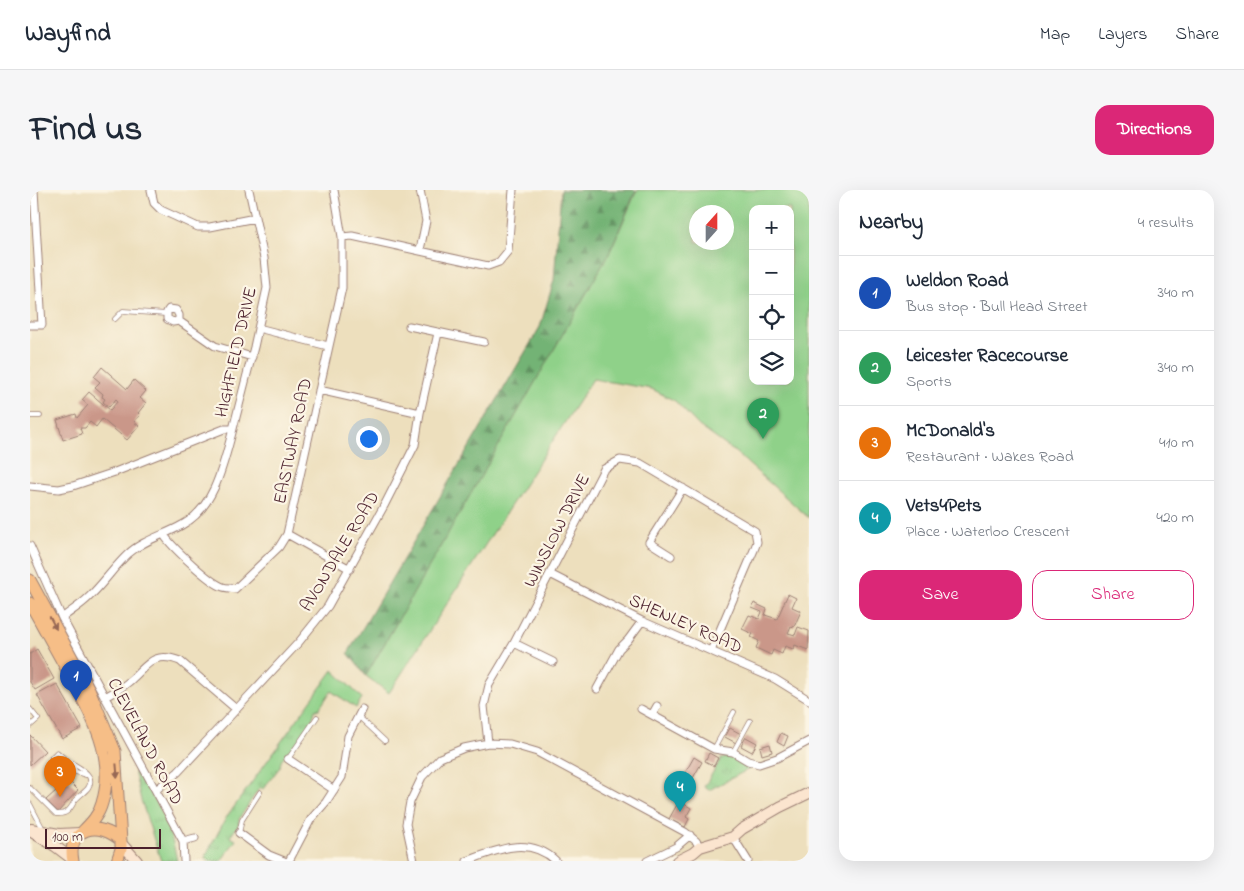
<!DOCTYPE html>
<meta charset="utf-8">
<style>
:root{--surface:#fff;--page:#f6f6f7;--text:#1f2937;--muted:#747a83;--line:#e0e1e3;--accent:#db2777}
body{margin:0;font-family:"Indie Flower",sans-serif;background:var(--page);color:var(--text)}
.controls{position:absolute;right:15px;top:15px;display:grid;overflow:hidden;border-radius:10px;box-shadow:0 5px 20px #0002}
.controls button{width:45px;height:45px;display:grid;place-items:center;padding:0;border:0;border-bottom:1px solid var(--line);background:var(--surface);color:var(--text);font:25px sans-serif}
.compass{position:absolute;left:659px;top:15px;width:45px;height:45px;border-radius:50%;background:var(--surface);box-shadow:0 5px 20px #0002;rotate:21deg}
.scale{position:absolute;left:15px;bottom:12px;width:116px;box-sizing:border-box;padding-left:5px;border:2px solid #4a1f2b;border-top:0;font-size:14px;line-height:18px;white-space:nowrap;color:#4a1f2b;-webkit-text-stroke:4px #fcf5e5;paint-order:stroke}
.you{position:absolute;left:338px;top:248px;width:18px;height:18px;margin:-12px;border:4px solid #fff;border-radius:50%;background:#1a73e8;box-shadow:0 0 0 8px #1a73e833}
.badge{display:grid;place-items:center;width:32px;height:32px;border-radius:50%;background:var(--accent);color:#fff;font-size:16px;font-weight:700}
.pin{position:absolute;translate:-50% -41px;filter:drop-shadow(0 1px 2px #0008)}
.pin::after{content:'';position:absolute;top:26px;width:18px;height:15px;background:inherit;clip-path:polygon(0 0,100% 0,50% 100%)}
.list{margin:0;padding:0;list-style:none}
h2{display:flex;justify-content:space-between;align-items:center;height:65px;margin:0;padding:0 20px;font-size:21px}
h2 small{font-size:16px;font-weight:400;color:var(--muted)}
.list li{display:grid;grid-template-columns:32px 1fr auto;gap:15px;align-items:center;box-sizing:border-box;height:75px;padding:0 20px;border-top:1px solid var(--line)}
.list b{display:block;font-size:19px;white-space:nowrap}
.list p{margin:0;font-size:16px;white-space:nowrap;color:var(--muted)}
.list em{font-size:16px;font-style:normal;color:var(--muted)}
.actions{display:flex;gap:10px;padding:15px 20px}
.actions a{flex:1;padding:11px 0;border:1px solid var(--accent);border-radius:15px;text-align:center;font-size:18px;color:var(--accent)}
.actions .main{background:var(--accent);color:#fff}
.icon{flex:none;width:28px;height:28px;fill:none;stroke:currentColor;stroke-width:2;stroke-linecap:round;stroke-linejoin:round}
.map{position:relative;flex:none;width:779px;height:671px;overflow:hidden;border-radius:15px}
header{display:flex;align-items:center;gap:30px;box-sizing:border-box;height:70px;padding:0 25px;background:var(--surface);border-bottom:1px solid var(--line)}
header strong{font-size:24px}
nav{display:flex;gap:28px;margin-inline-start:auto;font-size:18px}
.intro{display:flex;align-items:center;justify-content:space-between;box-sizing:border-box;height:120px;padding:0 30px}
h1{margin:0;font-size:35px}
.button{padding:12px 22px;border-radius:15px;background:var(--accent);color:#fff;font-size:18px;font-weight:700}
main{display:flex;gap:30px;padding:0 30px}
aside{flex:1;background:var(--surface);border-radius:15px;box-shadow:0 5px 20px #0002}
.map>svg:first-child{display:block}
.grass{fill:url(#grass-tufts);stroke:#6c785a}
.forest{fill:url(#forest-firs);stroke:#5e6950}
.pitch{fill:#8fd189;stroke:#6c785a;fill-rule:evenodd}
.building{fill:#ca9789}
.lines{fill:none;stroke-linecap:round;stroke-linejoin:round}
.service-casing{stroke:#9c7f74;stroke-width:5.5}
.minor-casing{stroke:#9c7f74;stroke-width:9}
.secondary-casing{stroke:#9c7f74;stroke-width:12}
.primary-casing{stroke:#9c7f74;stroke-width:13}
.service{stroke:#fff;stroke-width:4}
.minor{stroke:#fff;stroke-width:7}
.secondary{stroke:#fbe5cf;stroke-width:10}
.primary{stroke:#f6be87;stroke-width:11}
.oneway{fill:#976754}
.labels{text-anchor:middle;stroke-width:4.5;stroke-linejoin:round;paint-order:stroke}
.street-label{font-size:18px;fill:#4a1f2b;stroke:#fcf5e5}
</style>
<header>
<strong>Wayfind</strong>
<nav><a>Map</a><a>Layers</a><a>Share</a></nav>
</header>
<div class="intro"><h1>Find us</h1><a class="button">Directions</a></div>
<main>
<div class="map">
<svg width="779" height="671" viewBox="0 0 779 671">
<defs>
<pattern id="grass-tufts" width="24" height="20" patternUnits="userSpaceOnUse" patternTransform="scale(1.25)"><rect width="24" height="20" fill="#8fd189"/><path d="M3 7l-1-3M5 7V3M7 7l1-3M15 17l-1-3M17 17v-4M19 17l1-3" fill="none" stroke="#7db376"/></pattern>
<pattern id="forest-firs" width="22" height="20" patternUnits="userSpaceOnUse" patternTransform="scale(1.25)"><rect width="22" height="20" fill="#73b375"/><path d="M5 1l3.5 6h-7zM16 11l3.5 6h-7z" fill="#609160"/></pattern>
</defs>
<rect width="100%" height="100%" fill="#fcf5e5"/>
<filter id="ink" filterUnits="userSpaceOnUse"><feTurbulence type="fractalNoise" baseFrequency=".02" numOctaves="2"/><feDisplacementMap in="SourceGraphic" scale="10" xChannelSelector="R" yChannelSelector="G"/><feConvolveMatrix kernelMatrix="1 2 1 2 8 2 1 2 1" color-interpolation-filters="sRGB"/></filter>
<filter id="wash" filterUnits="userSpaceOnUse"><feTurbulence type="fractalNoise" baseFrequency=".0096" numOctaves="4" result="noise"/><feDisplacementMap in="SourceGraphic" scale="20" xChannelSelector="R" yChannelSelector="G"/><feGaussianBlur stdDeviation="1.12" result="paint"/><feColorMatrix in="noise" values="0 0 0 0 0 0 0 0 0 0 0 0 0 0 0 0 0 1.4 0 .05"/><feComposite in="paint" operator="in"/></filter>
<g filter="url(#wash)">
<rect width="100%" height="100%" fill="#eddfbd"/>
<path class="grass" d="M303,480L332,508L326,518L301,501L289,519L285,520C283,533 273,545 265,555C259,562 250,567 250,577L233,599L230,597L209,629V634L200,647L206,650L191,671H178L175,667L196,628Z
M699,566L721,578L679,600L674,597L691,569Z
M104,581C128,610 140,634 147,671H131L111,610Z"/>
<path class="forest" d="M531,0H606L579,64L336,486L318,463L510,137L524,90Z"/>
<path class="pitch" d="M607,0H779V328L705,262L669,236L645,211L622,199L563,189L359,503L336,486L579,64ZM723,19H760V191H723ZM666,22H696V52H666Z"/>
<g id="blocks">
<path class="building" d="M72,177L97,199L104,190L116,201L110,208L116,213L108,223L110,225L104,232L109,236L97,250L72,229L66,237L60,232L55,238H50L52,244L33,250L27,230L46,224L47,228L58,215L52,210L59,202L80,220L88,211L86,209L79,217L73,212L75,209L72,207L73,204L65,197L70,192L64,187Z
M758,404L766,408L762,417L771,421L764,437L761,436L758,443L765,445L768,437L779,441L778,460L765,455L763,459L755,456L752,464L743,460L741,465L726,458L729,451L721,447L723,444L712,439L719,425L729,429L732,422L722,418L724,413L737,419L735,425L747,429Z
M7,459L24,489L5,500L0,492V464Z
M27,494L52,538L32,549L7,505Z
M700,538L711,544L706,553L695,547Z
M751,543L758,546L754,556L747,552Z
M0,545L15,561L0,575Z
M716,547L727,553L722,562L711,556Z
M740,554L742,562L732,565L730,557Z
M679,563L688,568L684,576L675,571Z
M664,567L672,572L663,588L655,583Z
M38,590L48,600L28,622L16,610Z
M649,611L661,618L656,627L659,629L655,637L639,629Z"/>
</g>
</g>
<g filter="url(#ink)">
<use href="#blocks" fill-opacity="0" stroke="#9c7f74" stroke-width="1"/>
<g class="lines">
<defs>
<path id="service" d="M85,129L93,121L136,124
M0,226H10
M0,519L8,529L0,536
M328,526L355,551
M684,559L704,522
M703,562L720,531
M258,569L287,527
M40,572L46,582L56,585
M0,598L26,624C36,625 40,620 44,612C47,607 54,603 58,598C67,585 48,577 40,572C35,570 31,565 27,562L22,567
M0,614L13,639
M209,643L212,630L230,602"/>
<path id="minor" d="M121,0L124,13L131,20L168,37H180L225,28
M390,0L396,31L390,60
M312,47L322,46L458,76L469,72L478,61L483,0
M149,131L143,132L137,129V122L139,119L146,120L149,125V131L185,156L222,167
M0,135H12L4,0
M379,136L454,152
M228,138L298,156
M289,200L390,223
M0,296L29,299L43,296L85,282L194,239H203L224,157L237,98L234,68L219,0
M257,344L320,379
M134,345C141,356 180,393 193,397C196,398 201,398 205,399L249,357L257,344L312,98V47L304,0
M0,356L32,428L153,651L154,671
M641,366L619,352L653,298
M520,384L612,431L745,489L779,510
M32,428C41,421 51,415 59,407C73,394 84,377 98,364C113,350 135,345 152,335C185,318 194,272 203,239
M484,453L523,472
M567,499L589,459L598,450L612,431
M75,507C82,503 90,499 96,494C116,479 121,459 150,471L206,519
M611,519L684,559L703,562L718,571L729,574L747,568L779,551
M622,525L627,516
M458,553L454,516L459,495L484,453L574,279L590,270L610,273L725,341L727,352L724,360L681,461
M258,569L304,600
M126,600L148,582L269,452L298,416L355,314L385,255L390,223L408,143
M209,643L239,665L254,671
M703,647L718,671
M153,651L165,648
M259,671L281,629L296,612L312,587L318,546L332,519
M384,671L376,634L380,612L392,587L410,568L434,558L458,553L480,554L507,562L655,642L666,651L670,657
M437,671C467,660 498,645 526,671
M617,671L646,657L660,645"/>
<path id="secondary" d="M1,639L29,644L50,643
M0,641L25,656L42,669
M91,653L107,671
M647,671L663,663L670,657L703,647L712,639L750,617L779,603"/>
<path id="primary" d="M0,390L59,499L85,561L91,651
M0,413C12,435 25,458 37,480C59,520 87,566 72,613C69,625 61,633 53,641
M43,671C36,637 70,630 91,651V659L87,671"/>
</defs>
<use href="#service" class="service-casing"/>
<use href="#minor" class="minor-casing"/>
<use href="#secondary" class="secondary-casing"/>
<use href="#primary" class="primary-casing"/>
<use href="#service" class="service"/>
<use href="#minor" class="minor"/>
<use href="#secondary" class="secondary"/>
<use href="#primary" class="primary"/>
</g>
<defs><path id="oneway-solid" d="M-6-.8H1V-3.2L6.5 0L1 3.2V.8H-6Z" transform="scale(1.25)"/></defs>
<g class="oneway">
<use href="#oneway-solid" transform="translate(23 433) rotate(62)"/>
<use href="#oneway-solid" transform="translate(87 581) rotate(85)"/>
</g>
</g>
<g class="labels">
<g class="street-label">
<text transform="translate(205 162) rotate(-77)" y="6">HIGHFIELD DRIVE</text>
<text transform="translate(262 251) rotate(-78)" y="6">EASTWAY ROAD</text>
<text transform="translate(526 340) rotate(-63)" y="6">WINSLOW DRIVE</text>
<text transform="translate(309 361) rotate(-59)" y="6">AVONDALE ROAD</text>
<text transform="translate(656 433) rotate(24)" y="6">SHENLEY ROAD</text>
<text transform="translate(116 551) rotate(62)" y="6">CLEVELAND ROAD</text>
</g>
</g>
</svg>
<div class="controls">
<button>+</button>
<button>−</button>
<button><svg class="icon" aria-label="locate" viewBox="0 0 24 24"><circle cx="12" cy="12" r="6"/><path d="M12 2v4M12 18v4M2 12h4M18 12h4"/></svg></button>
<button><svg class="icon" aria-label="layers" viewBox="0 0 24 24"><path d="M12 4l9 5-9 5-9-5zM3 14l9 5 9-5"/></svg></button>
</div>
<svg class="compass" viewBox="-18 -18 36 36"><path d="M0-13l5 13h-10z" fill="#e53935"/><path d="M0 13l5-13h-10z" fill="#747a83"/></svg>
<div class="scale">100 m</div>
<div class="you"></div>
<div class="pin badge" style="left:46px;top:511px;background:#1a4fb4">1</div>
<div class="pin badge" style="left:733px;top:249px;background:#2e9e5b">2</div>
<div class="pin badge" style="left:30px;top:607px;background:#e8710a">3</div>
<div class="pin badge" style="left:650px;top:622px;background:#0f9aa8">4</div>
</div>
<aside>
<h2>Nearby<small>4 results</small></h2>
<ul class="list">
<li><span class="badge" style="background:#1a4fb4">1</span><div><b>Weldon Road</b><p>Bus stop · Bull Head Street</p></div><em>340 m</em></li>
<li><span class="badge" style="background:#2e9e5b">2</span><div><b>Leicester Racecourse</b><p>Sports</p></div><em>340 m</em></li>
<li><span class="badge" style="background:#e8710a">3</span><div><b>McDonald's</b><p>Restaurant · Wakes Road</p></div><em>410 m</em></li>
<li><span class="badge" style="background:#0f9aa8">4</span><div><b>Vets4Pets</b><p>Place · Waterloo Crescent</p></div><em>420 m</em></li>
</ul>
<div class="actions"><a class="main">Save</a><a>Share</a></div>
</aside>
</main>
